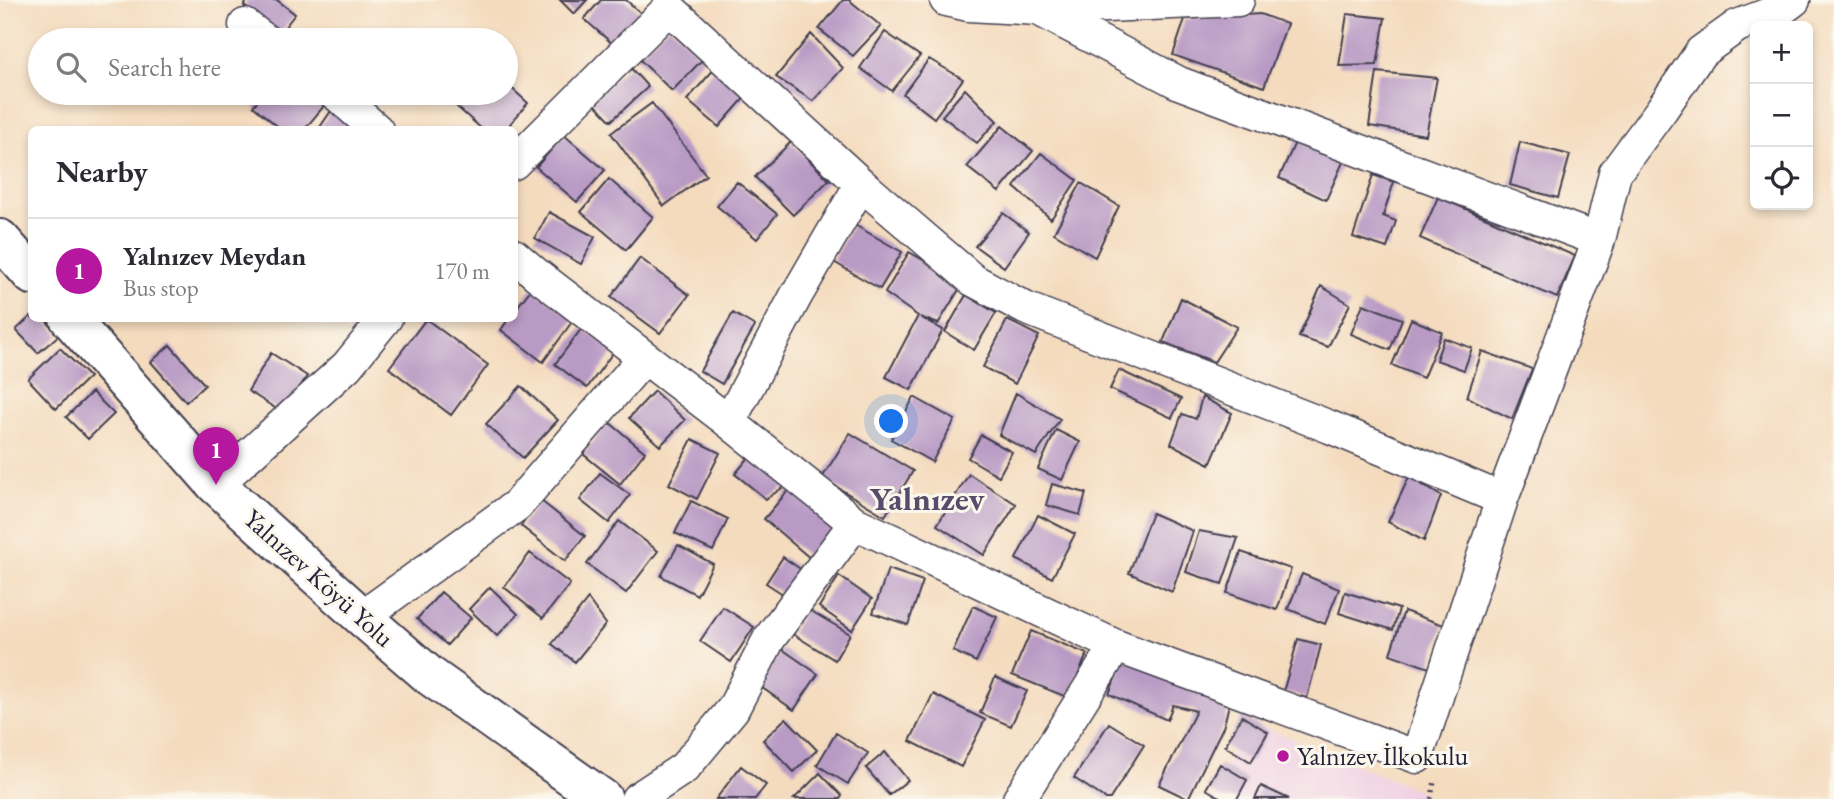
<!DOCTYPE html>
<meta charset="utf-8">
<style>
:root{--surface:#fff;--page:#f7f7f7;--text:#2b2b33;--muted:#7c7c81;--line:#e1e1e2;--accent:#b5179e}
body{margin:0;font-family:"EB Garamond",serif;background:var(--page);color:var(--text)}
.controls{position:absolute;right:21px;top:21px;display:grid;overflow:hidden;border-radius:10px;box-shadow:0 4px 10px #0003}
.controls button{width:63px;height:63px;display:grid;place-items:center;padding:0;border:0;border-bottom:2px solid var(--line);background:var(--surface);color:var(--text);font:35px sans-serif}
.you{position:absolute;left:892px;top:422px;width:24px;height:24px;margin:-18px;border:5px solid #fff;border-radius:50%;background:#1a73e8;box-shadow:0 0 0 10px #1a73e833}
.badge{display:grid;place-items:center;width:46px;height:46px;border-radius:50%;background:var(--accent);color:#fff;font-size:23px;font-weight:700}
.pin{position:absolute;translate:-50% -58px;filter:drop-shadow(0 2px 4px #0008)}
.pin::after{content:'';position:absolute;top:37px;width:24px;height:21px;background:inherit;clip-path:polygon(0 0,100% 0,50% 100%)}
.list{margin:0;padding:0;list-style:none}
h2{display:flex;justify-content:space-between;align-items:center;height:91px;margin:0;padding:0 28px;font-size:30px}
h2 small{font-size:23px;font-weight:400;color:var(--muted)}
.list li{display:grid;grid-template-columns:46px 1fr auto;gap:21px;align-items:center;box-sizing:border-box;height:105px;padding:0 28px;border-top:2px solid var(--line)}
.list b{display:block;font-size:26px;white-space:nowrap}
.list p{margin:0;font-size:23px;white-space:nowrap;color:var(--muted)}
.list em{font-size:23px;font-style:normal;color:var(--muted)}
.icon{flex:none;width:38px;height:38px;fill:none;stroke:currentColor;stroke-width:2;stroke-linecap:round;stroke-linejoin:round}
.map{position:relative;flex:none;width:1834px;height:799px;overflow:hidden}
.search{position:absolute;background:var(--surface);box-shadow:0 4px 10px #0003;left:28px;top:28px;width:490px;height:77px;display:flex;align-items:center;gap:18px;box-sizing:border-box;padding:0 24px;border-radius:38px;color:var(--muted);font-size:26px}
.panel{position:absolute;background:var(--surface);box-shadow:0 4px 10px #0003;left:28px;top:126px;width:490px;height:196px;border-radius:10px}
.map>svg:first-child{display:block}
.built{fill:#f0d0e4}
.building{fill:#b89ac4}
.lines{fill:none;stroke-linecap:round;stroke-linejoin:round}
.street-casing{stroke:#423e4f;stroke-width:35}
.secondary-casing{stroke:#423e4f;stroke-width:42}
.path{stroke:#423e4f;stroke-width:4.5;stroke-dasharray:2 5;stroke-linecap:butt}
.street{stroke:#fff;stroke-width:32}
.secondary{stroke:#fff;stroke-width:38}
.poi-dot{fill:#b5179e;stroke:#fbf7ec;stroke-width:2.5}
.labels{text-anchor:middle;stroke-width:6;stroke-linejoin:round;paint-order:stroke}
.street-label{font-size:26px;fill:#22223b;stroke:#fbf7ec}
.poi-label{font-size:26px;fill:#22223b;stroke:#fbf7ec;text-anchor:start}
.district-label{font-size:33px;font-weight:bold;fill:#564c6b;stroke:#fbf7ec}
</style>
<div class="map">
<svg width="1834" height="799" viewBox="0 0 1834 799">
<rect width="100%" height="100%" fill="#fbf7ec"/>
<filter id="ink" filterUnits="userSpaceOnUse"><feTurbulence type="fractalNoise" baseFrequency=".0143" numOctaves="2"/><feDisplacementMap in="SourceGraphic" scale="14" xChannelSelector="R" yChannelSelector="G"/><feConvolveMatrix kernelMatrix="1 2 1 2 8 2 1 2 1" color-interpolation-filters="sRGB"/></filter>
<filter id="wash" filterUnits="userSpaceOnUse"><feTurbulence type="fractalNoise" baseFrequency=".00686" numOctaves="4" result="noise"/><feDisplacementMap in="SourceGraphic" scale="28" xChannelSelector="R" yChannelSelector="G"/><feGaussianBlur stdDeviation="1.57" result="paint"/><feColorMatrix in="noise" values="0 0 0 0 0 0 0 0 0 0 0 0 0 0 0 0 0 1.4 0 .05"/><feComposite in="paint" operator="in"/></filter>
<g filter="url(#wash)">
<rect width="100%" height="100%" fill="#f4dbbe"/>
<path class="built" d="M1245,720L1423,792L1421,799H1214Z"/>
<g id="blocks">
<path class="building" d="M248,0H277L295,14L280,33L244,6Z
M560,0H587L574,14Z
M601,0H626L642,14L614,45L584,19Z
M843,0H849L881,26L853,56L819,29Z
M1260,14L1287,24L1264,87L1173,55L1185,19Z
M1347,14L1385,18L1377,65L1339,66Z
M669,25L703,59L672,91L637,57Z
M885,32L920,56L892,91L860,68Z
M811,34L843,68L813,101L776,77Z
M929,59L963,79L934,118L903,94Z
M629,66L648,87L611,121L592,101Z
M716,67L747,95L719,127L687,100Z
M1377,72L1437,78L1426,135L1369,126Z
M506,83L528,103L505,130H483L447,98L452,93H506Z
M965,89L997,121L977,143L942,116Z
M264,93H308L324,106L304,130H282L253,106Z
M652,103L706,175L664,206L611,133Z
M331,111L357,130H318Z
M1002,126L1033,151L999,192L967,167Z
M564,135L605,170L577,202L536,167Z
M1297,138L1344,160L1326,200L1279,178Z
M791,142L829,180L793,215L755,177Z
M1520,142L1570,155L1558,198L1510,185Z
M1041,153L1077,180L1051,219L1014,187Z
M1373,175L1394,182L1383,216L1396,221L1387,248L1353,237Z
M609,179L653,217L626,250L581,212Z
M737,182L777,214L757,239L717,206Z
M1081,183L1119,206L1095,257L1054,233Z
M1438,197L1575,256L1557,298L1420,238Z
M549,212L595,237L581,264L535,238Z
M1003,213L1029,232L1004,267L975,246Z
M853,224L902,252L880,289L832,261Z
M909,252L963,283L938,324L920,317L943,330L911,390L886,377L918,316L885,293Z
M640,258L689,295L660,333L611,297Z
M1321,286L1350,304L1328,347L1299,337Z
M532,288L574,319L543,362L501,330L509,318H514V311Z
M966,295L996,313L974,350L945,332Z
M1181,298L1237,327L1214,362L1163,342Z
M1363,304L1402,319L1390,350L1351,334Z
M733,313L755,326L722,384L700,371Z
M32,315V318H44L59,335L38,353L16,330Z
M426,319L488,365L451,415L389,368Z
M1411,319L1442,332L1423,378L1392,365Z
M1007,320L1039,336L1015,384L983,367Z
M582,328L614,351L587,388L555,364Z
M1444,338L1472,348L1464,370L1436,360Z
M170,345L205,385L186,402L151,362Z
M60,348L89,377L56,409L28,379Z
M1482,351L1532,369L1512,419L1467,397Z
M271,353L307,376L283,413L248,391Z
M1119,370L1181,399L1172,418L1110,389Z
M521,386L558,420L523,458L486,424Z
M654,391L685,420L660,446L629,418Z
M92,392L114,414L88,439L66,417Z
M1016,393L1060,419L1036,455L999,435Z
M914,397L955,420L932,462L891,439Z
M1202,397L1232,413L1210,464L1171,444L1182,414L1196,419Z
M609,422L645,452L620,484L583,454Z
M1056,430L1080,442L1062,480L1038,469Z
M850,433L913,471L885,516L822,478Z
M981,435L1012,452L999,476L968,458Z
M692,439L720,453L697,499L669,484Z
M751,455L788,484L766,499L735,474Z
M600,473L630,495L609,523L580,500Z
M969,474L1016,504L984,555L937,525Z
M1409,477L1441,496L1424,541L1388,522Z
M1052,484L1086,493L1080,515L1046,505Z
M792,486L839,526L811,559L764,519Z
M540,500L585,536L565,561L521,526Z
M691,501L728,519L713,551L675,533Z
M1152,513L1193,531L1172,592L1129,573Z
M1038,515L1075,534L1052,578L1016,559Z
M619,521L658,551L626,593L587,564Z
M1199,531L1238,538L1222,584L1186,572Z
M678,545L713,564L697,595L661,576Z
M1241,552L1291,569L1277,610L1227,593Z
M530,553L570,584L543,618L504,587Z
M783,557L806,573L789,598L766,583Z
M888,569L923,581L908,625L873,613Z
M1302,574L1339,589L1325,624L1288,609Z
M839,576L872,599L852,630L819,607Z
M490,587L518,614L497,636L469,609Z
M441,592L471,618L447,645L417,619Z
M1345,592L1399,609L1393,630L1339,613Z
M588,599L606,624L575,662L552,644Z
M973,606L997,617L976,662L953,651Z
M723,607L754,627L731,662L700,641Z
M806,608L850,634L835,660L791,633Z
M1404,611L1444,625L1429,668L1390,654Z
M1031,631L1087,654L1069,698L1012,675Z
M1298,639L1321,645L1307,698L1283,692Z
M782,649L818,674L794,710L758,685Z
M1123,659L1230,700L1224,725L1188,799L1159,785L1196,711L1173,705L1167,720L1109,694Z
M995,677L1027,691L1011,726L980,713Z
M933,694L985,720L961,767L910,741Z
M1242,716L1268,732L1251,762L1225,746Z
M786,718L817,750L794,772L763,740Z
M1109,723L1144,745L1110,799H1106L1074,778Z
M836,733L868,753L848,784L817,765Z
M885,752L908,780L889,795L866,768Z
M1220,764L1247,780L1237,799H1223L1206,789Z
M741,766L766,785L755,799H716Z
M820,773L842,796L840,799H794Z
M1261,786L1289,799H1255Z"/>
</g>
</g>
<g filter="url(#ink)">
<use href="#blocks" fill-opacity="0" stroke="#423e4f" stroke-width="2"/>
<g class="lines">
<defs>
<path id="street" d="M946,0L968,5L1038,9L1179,83L1599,240L1502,499
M1040,9L1238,0
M245,25L265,40
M335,93L377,130
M514,163L669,8L861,184
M1599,240L1615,173L1662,109L1701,52L1737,26L1782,9L1794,0
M514,255L536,274L729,422L855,523L1116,646L1019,799
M729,422L796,296L861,184L973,280L1025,308L1330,427L1502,499L1417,757L1116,646
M216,485L347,366L386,318
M362,617L517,505L644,358
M637,799L684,768L733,709L769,639L855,523"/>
<path id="secondary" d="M0,239L32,275
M69,318L216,485L362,617L430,676L603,799"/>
</defs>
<use href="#street" class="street-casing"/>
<use href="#secondary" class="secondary-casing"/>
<path class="path" d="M1431,799L1435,779"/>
<use href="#street" class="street"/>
<use href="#secondary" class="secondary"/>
</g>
</g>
<circle class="poi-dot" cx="1283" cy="756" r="7"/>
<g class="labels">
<g class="street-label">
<text transform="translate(319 578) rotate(42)" y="9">Yalnızev Köyü Yolu</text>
</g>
<g class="poi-label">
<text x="1297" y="765">Yalnızev İlkokulu</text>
</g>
<g class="district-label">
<text x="927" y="510">Yalnızev</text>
</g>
</g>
</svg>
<div class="controls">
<button>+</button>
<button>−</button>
<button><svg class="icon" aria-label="locate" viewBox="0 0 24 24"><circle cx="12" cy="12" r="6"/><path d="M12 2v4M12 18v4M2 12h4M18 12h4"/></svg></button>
</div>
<div class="you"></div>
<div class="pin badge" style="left:216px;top:485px">1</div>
<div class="search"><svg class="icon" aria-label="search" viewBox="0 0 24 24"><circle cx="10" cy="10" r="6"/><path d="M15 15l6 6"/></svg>Search here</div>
<section class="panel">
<h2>Nearby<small></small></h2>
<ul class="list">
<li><span class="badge">1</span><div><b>Yalnızev Meydan</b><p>Bus stop</p></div><em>170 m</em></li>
</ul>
</section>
</div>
